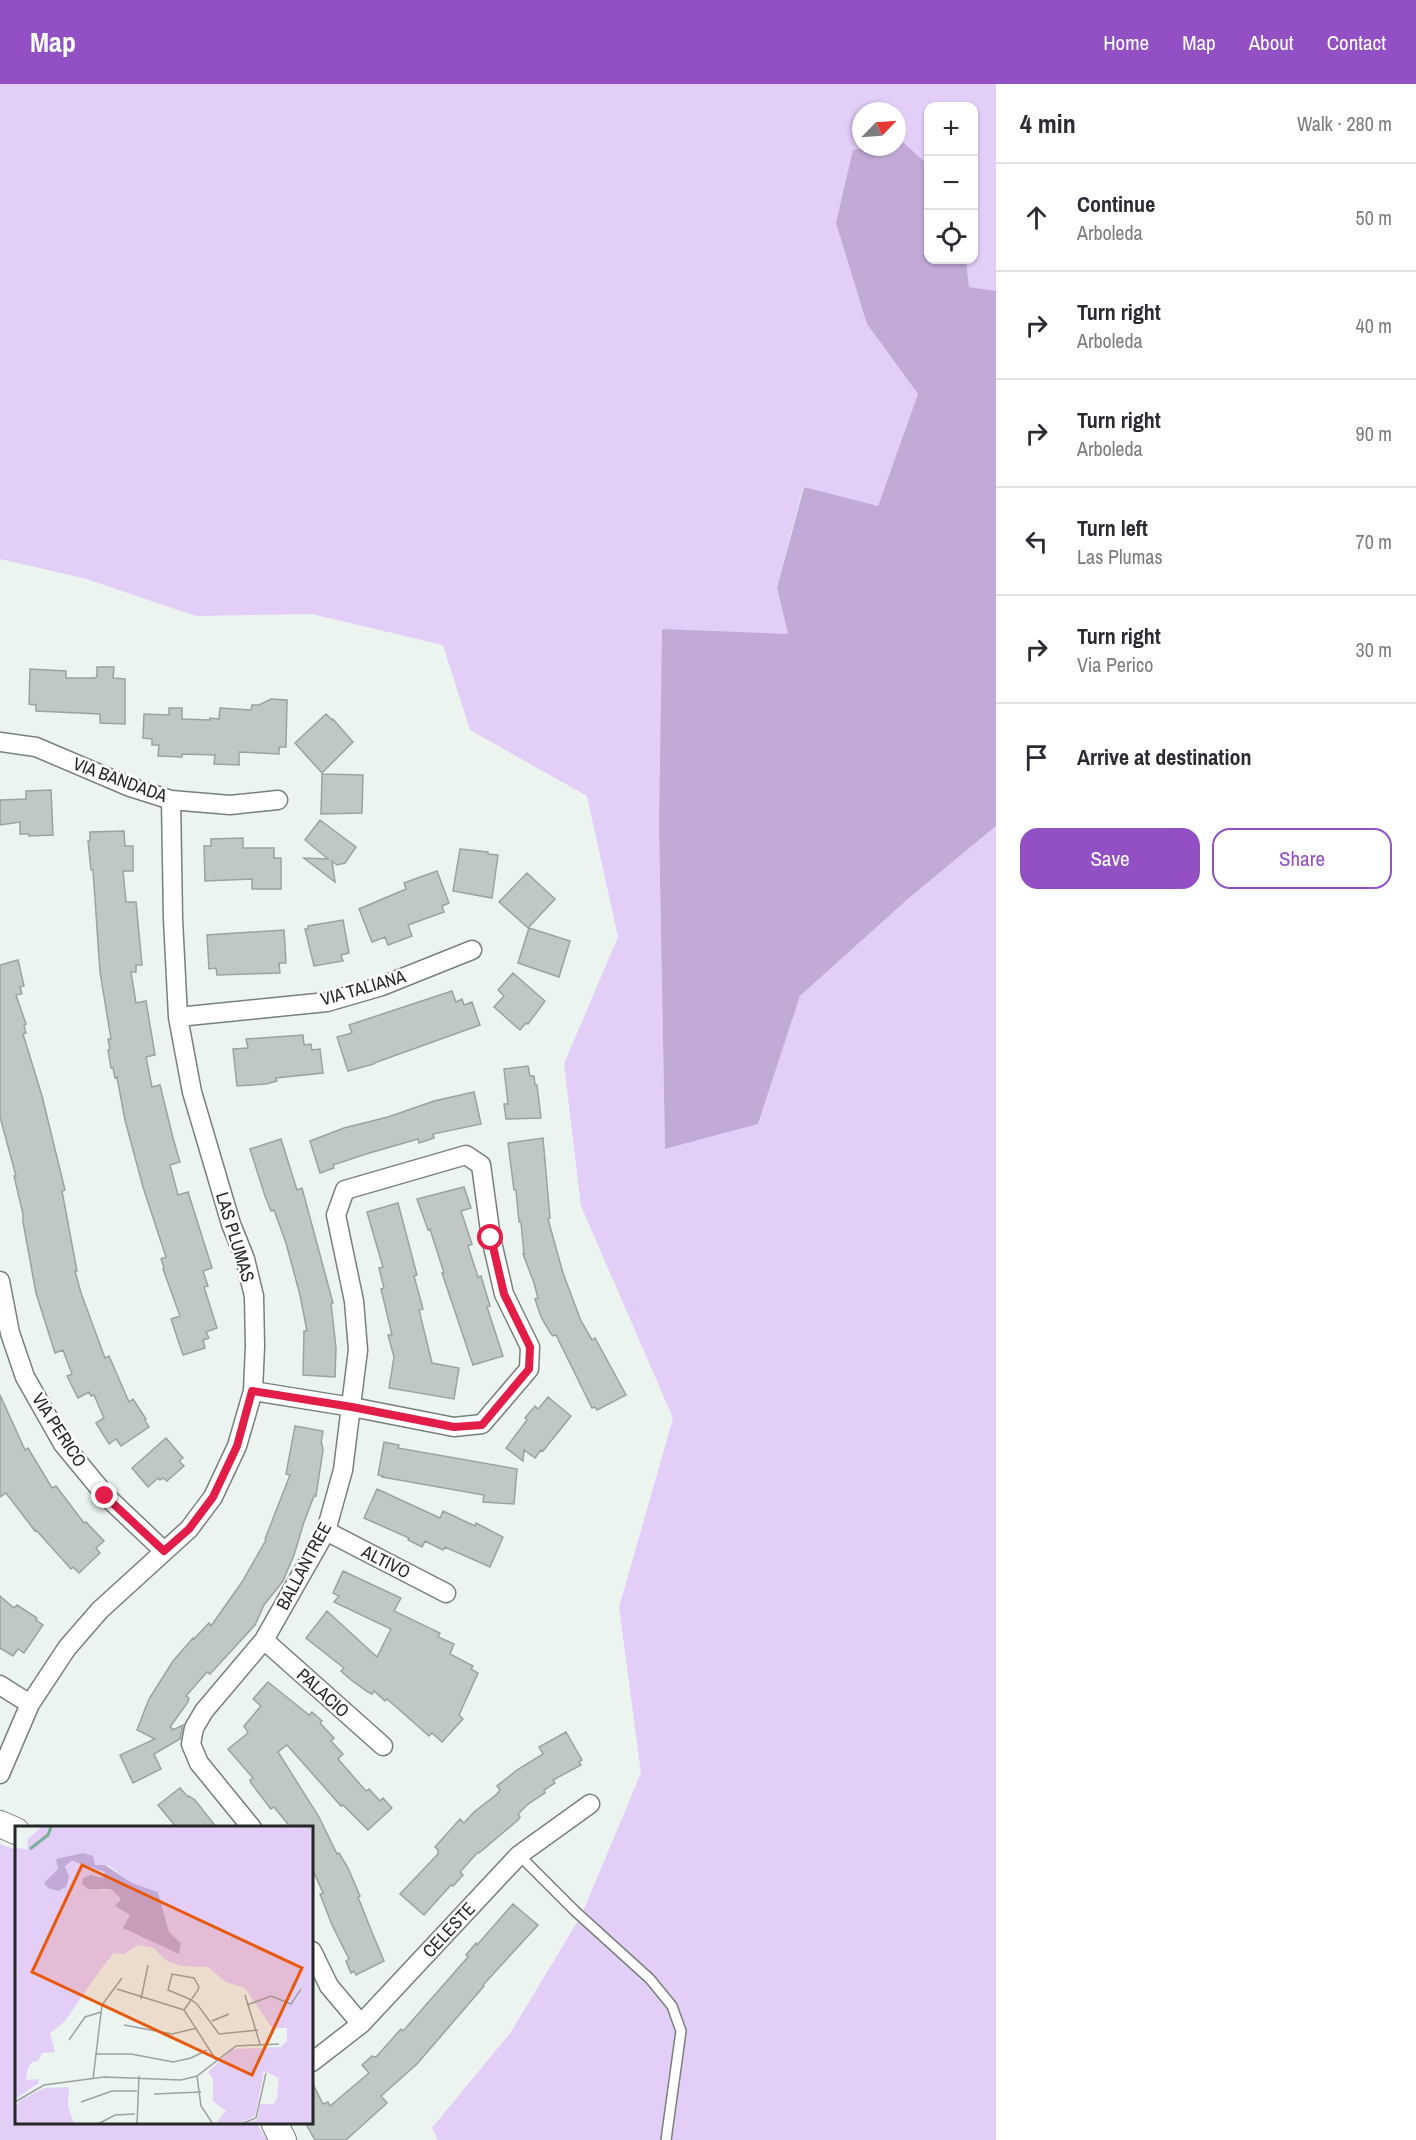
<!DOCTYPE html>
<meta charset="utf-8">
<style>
:root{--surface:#fff;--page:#f2f2f3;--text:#2b2b33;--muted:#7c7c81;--line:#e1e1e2;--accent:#9350c5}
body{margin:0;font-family:"Archivo Narrow",sans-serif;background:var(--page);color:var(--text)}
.controls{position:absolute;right:18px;top:18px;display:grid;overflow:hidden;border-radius:12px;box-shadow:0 2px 4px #0004}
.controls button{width:54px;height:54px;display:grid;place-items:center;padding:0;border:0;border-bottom:2px solid var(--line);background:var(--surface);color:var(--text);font:30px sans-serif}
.compass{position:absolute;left:852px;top:18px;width:54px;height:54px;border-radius:50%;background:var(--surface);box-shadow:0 2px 4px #0004;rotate:65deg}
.stop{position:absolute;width:18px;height:18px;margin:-14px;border:4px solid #e11d48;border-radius:50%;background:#fff}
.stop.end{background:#e11d48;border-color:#fff;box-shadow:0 2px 6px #0008}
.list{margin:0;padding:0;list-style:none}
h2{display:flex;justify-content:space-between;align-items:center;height:78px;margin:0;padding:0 24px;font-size:26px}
h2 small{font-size:20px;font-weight:400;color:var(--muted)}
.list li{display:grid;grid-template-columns:39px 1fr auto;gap:18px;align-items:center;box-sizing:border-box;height:108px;padding:0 24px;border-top:2px solid var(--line)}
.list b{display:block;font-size:22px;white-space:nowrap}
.list p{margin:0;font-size:20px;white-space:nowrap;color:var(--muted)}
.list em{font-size:20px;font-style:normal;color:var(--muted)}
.actions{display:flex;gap:12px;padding:18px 24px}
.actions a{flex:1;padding:14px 0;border:2px solid var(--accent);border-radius:18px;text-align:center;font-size:21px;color:var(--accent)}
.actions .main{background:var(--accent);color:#fff}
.icon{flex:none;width:33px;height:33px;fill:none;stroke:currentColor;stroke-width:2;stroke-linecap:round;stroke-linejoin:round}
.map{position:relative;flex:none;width:996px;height:2056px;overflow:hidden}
header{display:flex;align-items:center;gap:36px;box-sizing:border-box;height:84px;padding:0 30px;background:var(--accent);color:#fff}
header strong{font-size:28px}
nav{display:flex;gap:33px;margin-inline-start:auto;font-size:21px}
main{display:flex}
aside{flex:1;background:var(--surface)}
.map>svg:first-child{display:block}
.green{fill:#e3cef8}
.forest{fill:#c2aad8}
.building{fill:#bfc8c3;stroke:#9ba39f;stroke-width:1.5}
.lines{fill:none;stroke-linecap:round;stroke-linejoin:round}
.lane-casing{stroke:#78807b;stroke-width:12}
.street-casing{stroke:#78807b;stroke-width:21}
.secondary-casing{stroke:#78807b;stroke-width:28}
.lane{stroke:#fff;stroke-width:9}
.street{stroke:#fff;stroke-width:18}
.secondary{stroke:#fff;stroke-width:26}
.route{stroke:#e11d48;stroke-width:8}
.labels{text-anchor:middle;stroke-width:5;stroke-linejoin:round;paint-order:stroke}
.street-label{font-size:18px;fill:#242826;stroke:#fff}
.inset-river{fill:none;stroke:#79b095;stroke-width:3}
.inset-road{fill:none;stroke:#9ba29f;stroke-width:1.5}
.view{fill:#e8590c;fill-opacity:0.15;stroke:#e8590c;stroke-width:3}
.inset-edge{fill:none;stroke:#242826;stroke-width:3}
</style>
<header>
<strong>Map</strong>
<nav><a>Home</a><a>Map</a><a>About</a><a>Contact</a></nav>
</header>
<main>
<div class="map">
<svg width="996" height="2056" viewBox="0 0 996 2056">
<rect width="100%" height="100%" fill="#ebf4ef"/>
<path class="green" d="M0,0H996V207L969,203L966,176H974V22H928V81L902,57L897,58V27H861V63H870L853,66L867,240L918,310L878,422L803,403L777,504L788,550L659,745L665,1065L758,1040L800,912L909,814L996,742V2056H438L432,2044L511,1948L582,1830L641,1689L619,1523L673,1334L581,1122L564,980L618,853L587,712L470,646L443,561L312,530L196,532L83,494L0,475Z
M0,1760L16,1766V2040H257L267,2056H0Z"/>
<path class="forest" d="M902,57L928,81V176H966L969,203L996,207V742L909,814L800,912L758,1040L665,1065L659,745L662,545L788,550L777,504L804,403L878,422L918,310L867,240L836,139L853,66L870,63H897V58Z"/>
<path class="building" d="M97,583H114L113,594L125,595V640L100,639V630L36,627V621L29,620L30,585L66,587V594H94L97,593Z
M271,615L287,616L286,663H279V670L239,668V681L214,680L215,671L182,670V673L158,672L159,661H152V655L143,654L144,630L169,631V624H182V635L210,636V634L219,635L220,624L251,626L252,621H259Z
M326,630L332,636L333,635L353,658L322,689L295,659Z
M322,690L363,691L362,729L321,730Z
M51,706L53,751L29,752V750H20V738L0,741V716L26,715V707Z
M320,736L356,763L345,779L337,781L332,777L335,798L304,774L328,775L305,756Z
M124,747L125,762H133V787H123L126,818H136L142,881H136V888H131L136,919L146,917L155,971L146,973L152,1003L160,1001L173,1054L180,1078L170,1081L178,1111L188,1108L212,1184L203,1187L208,1202L204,1203L217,1244L206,1248L209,1254L203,1256L205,1264L183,1271L171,1235L180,1232L163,1185L164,1184L161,1175L166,1173L143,1103L125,1036L117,993L115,994L113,984H111L108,966L110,965L108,955H111L100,888L93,786H91L88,757H90V748Z
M243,754V764H274V774H281V805H252V795L205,797L204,762H211V755Z
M460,765L488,768V770L498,771L492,814L453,807Z
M437,787L449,819L442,822L444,828L408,841L412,852L388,861L385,853L372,858L359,825L406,805L404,799Z
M527,789L555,815L528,844L499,818Z
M343,836L349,869L341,871L343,877L314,882L305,845H308V842Z
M529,844L570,857L559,893L518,879Z
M284,846L286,879H279L280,889L217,891L216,884L209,885L207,851Z
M18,876L24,902L20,903L22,910L16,911L26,940L24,941L26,949L23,950L42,1012L65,1106L62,1107L77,1187H75L81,1209L105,1274L109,1272L129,1318L133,1315L146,1335L145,1336L149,1343L121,1362L116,1355L109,1360L96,1339L104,1334L94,1311L91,1312L89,1308L78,1314L67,1292L72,1290L63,1266L55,1269L36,1209L23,1138V1130L14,1092H16L0,1033V881Z
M513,889L545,917L528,940L526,939L520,946L494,923L504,912L498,906Z
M452,907L456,918L462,915L464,921L472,918L480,941L374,979V980L348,987L337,953L352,949L349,941Z
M303,951L304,961L311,960L312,966L320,965L323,989L276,994L277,997L266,1000L237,1002L233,965L248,964L246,955Z
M528,982L530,992H534L535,1001H537L541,1034L506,1035L504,1020H508L504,985Z
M474,1008L481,1040L433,1050L434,1054L419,1059L418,1055L366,1070L333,1081L334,1084L320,1089L310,1057L344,1044L388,1033L434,1017Z
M543,1054L550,1134L548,1135L563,1189L581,1237L592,1256L595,1254L626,1311L597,1326L595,1323L592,1324L556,1251L553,1252L551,1250L541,1233L535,1215L538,1214L534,1199L523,1170H524L521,1138H519L516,1106H514L508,1059Z
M281,1055L297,1106L302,1104L333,1219H331L336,1264L335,1293L303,1291L304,1247H307L300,1211L286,1159L274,1126L271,1127L265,1112L250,1065Z
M464,1103L471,1124L461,1127L472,1160L468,1162L478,1193L481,1192L490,1222L487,1223L503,1272L473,1281L442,1189H444L430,1145L428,1146L417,1115Z
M398,1119L417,1191L414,1192L423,1225L419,1226L432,1279L459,1284L454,1315L389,1304L394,1273L388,1251H392L381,1205L384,1204L379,1184L383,1183L367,1128Z
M0,1311L25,1366L28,1364L52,1404L56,1402L84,1439L86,1438L104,1457L96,1464L100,1469L79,1489L73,1483L71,1485L36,1446L35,1447L6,1409L0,1413Z
M548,1313L571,1332L543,1367L541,1366L535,1374L524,1366L523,1377L506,1364L527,1336L525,1334L535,1322L538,1325Z
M295,1342L323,1347L321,1360H322L323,1366L316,1412H314L304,1438L294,1471L283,1497L264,1521L255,1541L210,1590L207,1588L186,1612L189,1614L188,1618L170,1643L173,1645V1646L183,1641L180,1655L154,1670L161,1685L133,1699L120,1671L155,1655L137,1646L149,1615L173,1577L193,1554L194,1555L209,1539L211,1542L242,1498L266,1456L265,1455L290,1391L286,1390Z
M166,1354L183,1374L179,1377L184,1382L167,1397L163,1394L160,1396L158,1394L148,1403L132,1384Z
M384,1358L399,1361L398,1364L517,1385L514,1420L483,1418L484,1411L382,1393L383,1392L378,1391Z
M377,1405L440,1434L443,1427L475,1442L476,1439L503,1453L490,1483L445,1463L443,1466L425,1457L422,1463L408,1456L409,1454L364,1434Z
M343,1487L401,1514L394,1527L440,1549L438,1553L454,1560L450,1570L473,1582L471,1585L478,1589L459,1631L463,1635L442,1658L432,1649L429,1652L387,1615L385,1617L374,1607L372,1610L368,1608L351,1596L341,1587L344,1584L306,1554L327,1527L377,1573L391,1545L334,1518L339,1512L333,1509Z
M0,1512L14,1524L17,1521L37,1534L36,1536L43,1541L24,1569L18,1565L13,1572L0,1564Z
M268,1598L309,1631L312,1628L322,1637L320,1639L334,1654L331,1657L343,1670L338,1675L366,1707L369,1705L380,1717L383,1714L392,1724L368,1746L343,1721L341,1722L287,1661L278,1668L319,1733L337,1770L339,1769L348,1784L360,1812L358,1813L371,1846L384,1877L356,1891L354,1887L351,1889L346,1877L349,1875L332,1841L320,1810L323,1809L312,1784V1744H291L274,1723L271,1725L251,1699L250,1696L253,1694L228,1665L248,1649L244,1642L261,1622L253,1615Z
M566,1648L582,1676L579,1678L581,1681L553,1696L555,1699L544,1706L545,1709L528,1720L518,1730L520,1733L518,1736L479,1769L478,1768L460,1788L463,1791L453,1802L451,1801L424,1831L400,1810L438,1770V1766L435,1763L460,1735L464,1739L474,1728L497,1710L500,1706L497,1702L517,1686L543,1670L539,1663Z
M180,1704L188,1713L189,1712L195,1716L217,1744H177L158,1721Z
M513,1820L538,1841L483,1901L484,1902L417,1980L381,2012L387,2019L346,2056H315L306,2040H312V1998L323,2020L328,2018L330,2022L369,1989L362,1981L372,1972L376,1973L401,1945L403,1947L468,1873L466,1871L476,1859L477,1861Z"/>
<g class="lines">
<defs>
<path id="lane" d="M519,1771L575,1827L650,1895L672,1922L681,1947L666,2056"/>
<path id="street" d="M0,658L36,663L130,703L171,716L230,721L278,716
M178,933L327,918L382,902L472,866
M0,1197L10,1249L25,1293L63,1360L106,1412L164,1467
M326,1447L446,1509
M264,1556L383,1662
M0,1601L30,1620
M0,1690L30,1620L67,1564L100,1526L189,1445L213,1413L237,1362L253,1307L255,1262L254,1212L245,1175L231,1140L192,1008L178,933L173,835L171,716
M252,1744L199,1679L191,1660L194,1644L204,1627L264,1556L326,1447L343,1386L358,1266L354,1217L336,1131L345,1106L466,1071L481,1081L491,1154L504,1210L530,1263L529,1285L482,1340L454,1343L352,1323L253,1307
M312,1867L329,1902L361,1940
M312,1978L361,1940L519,1771L590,1720"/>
<path id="secondary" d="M0,1740L16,1747
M275,2040L283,2056"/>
</defs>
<use href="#lane" class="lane-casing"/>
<use href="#street" class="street-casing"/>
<use href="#secondary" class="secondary-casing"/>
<use href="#lane" class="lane"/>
<use href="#street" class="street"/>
<use href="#secondary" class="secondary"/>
</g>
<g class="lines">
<path class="route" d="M105,1412L164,1467L189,1445L213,1413L237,1362L252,1307L352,1323L454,1343L482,1341L529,1285L530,1263L504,1210L491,1154"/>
</g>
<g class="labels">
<g class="street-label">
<text transform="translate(120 696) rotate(20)" y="6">VIA BANDADA</text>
<text transform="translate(363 904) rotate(-16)" y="6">VIA TALIANA</text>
<text transform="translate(235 1153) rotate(73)" y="6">LAS PLUMAS</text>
<text transform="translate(59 1346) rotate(57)" y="6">VIA PERICO</text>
<text transform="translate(386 1478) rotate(27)" y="6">ALTIVO</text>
<text transform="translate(304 1482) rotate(-62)" y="6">BALLANTREE</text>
<text transform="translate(323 1609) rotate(42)" y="6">PALACIO</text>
<text transform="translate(449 1846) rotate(-47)" y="6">CELESTE</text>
</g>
</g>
<g transform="translate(15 1742)">
<rect width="298" height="298" fill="#ebf4ef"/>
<path d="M26,1H298V298H227L242,294L245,278H258L262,273L264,252L249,245L240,290L223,298H200L211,285L198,275V253L193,246L218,223L266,221L272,215V202H257L230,162L211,156L193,141L166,140L150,134L139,122L123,119L109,128L99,127L89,139L49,196L35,207L40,226L27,227L23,235L17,236L13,242L11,254L23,253L24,257L0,273V21L12,24L13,13ZM68,27L80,39H93L117,57L143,66L154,106L166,117L164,127L109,102L115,89L100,80L106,73L96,63L86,65L91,46L62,35L52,37L50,46L39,49L43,43ZM54,261L53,280L59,298H0V281L6,274L29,262Z" fill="#e3cef8" fill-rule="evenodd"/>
<path d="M68,27L78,30L80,39H90L117,57L143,66L154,106L166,117L164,128L108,102L115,89L100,80L106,73L96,63H73L67,58L68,52L76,49L87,52L90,46L57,35L50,40L54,51L51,61L43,65L33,62L29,57L43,43L41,33Z" fill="#c2aad8"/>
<path class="inset-river" d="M15,23L33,9L36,1"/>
<path class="inset-road" d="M102,163L169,184L201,234M230,169L245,218M126,173L133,139M232,179L256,170L276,178L286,163M169,184L183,164L184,161L179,152L157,148L153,164L170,171L176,174L182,178L204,208L243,204M197,195L214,188M109,199L157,208L182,202M54,214L70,191L86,186M80,228H116L158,236L176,232L192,224M182,250L186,280L198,298M78,253L87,179L107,152M139,268L186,266M0,276L29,259L89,251L166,254L182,250L221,220L264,218M66,276L97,265H122M83,298L100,289L120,288M122,298L124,250M226,298L241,292L251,247"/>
<path class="view" d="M67,39L287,142L237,249L17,146Z"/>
<rect width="298" height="298" class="inset-edge"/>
</g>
</svg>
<div class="controls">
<button>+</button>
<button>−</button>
<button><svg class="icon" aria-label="locate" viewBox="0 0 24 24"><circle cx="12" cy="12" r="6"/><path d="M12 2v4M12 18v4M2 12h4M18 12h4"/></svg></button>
</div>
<svg class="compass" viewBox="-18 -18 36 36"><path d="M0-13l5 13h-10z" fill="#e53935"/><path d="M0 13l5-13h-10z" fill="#7c7c81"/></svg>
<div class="stop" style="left:491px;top:1154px"></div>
<div class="stop end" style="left:105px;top:1412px"></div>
</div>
<aside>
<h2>4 min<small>Walk · 280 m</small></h2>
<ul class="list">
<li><svg class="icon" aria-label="ahead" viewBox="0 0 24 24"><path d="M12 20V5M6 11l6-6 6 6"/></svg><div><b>Continue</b><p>Arboleda</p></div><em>50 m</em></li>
<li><svg class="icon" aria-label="right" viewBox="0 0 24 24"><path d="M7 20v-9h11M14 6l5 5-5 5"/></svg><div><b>Turn right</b><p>Arboleda</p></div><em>40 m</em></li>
<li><svg class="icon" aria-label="right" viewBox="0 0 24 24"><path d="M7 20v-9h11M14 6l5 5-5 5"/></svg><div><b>Turn right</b><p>Arboleda</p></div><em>90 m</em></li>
<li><svg class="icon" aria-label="left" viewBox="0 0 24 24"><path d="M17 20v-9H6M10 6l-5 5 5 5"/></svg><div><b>Turn left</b><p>Las Plumas</p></div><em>70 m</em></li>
<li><svg class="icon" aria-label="right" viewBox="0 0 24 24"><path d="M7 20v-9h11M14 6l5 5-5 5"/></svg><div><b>Turn right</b><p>Via Perico</p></div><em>30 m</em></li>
<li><svg class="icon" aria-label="arrive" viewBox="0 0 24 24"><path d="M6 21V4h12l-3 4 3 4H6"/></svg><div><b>Arrive at destination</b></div></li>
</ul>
<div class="actions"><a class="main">Save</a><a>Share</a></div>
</aside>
</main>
